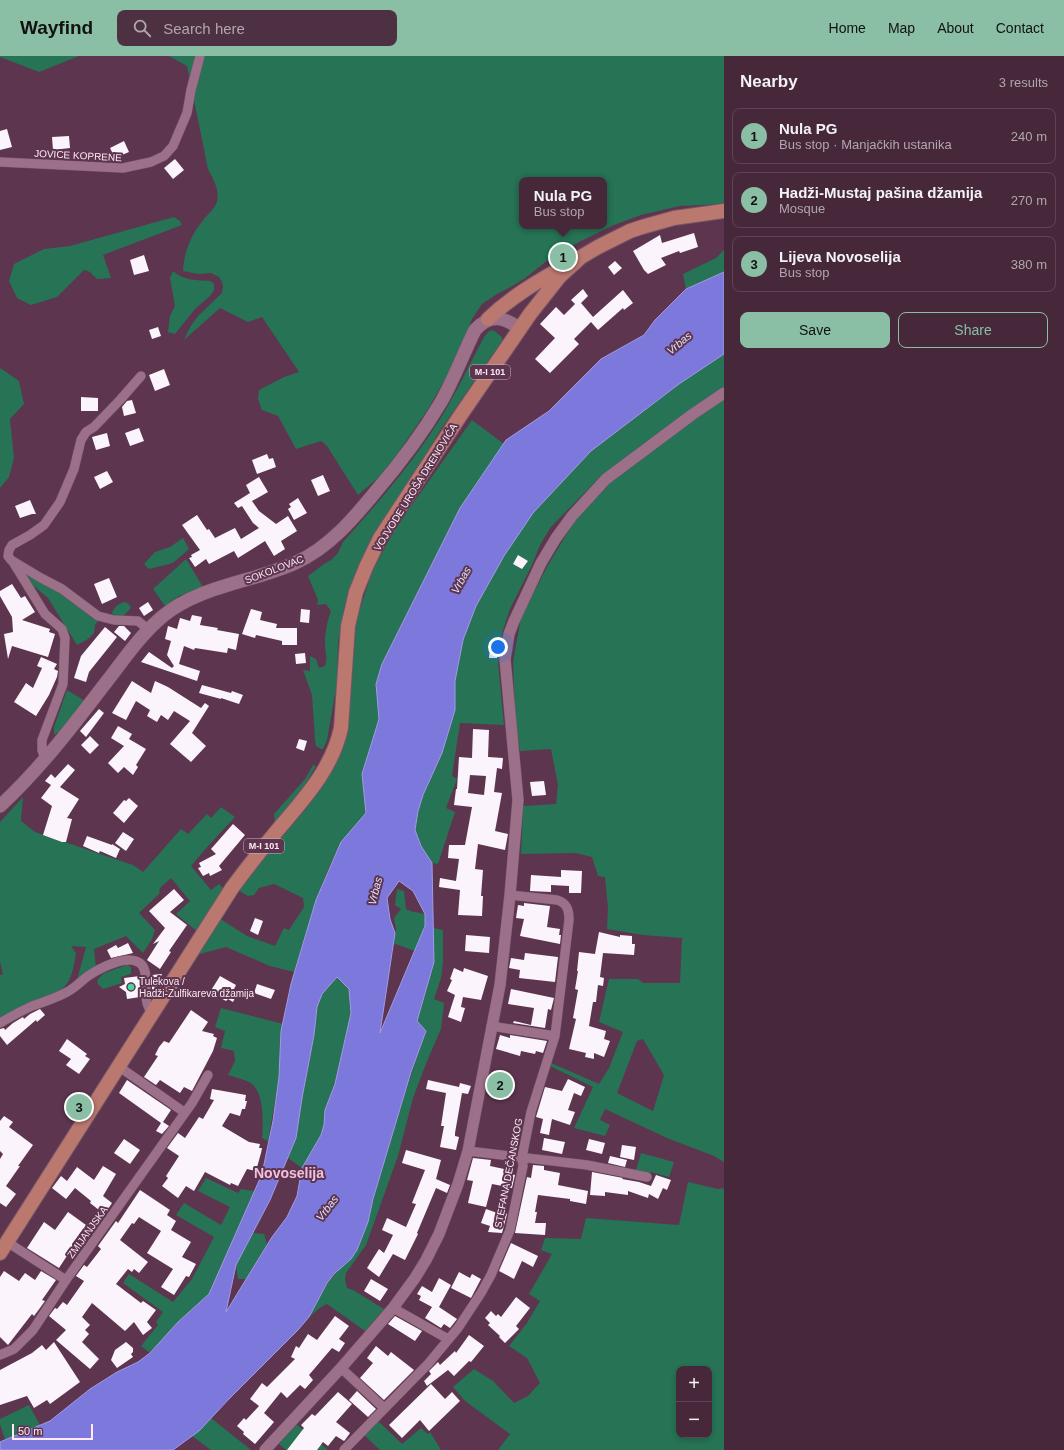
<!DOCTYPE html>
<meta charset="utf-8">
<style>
:root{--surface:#46283a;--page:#4d3042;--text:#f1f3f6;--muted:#b0a6af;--line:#5e4454;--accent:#8abfa5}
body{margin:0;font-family:Arial,sans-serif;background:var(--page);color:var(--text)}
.controls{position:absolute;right:12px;bottom:12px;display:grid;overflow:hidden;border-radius:8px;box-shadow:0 2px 6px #0003}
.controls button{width:36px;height:36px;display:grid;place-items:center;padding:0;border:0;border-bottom:1px solid var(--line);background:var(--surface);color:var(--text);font:20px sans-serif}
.scale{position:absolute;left:12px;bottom:10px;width:81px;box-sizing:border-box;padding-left:4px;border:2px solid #fee9f4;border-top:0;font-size:11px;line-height:14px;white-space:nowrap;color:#fee9f4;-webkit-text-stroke:3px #5d354e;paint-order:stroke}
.you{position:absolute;left:498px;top:591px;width:14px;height:14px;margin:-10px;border:3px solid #fff;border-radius:50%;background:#1a73e8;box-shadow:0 0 0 6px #1a73e833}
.badge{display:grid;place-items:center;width:26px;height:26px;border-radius:50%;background:var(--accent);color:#111;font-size:13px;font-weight:700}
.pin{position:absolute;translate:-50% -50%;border:2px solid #fff;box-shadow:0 1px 4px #0006}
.popup{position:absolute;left:519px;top:121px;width:88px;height:52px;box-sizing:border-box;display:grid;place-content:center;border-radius:8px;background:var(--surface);filter:drop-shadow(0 1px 3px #0005);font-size:13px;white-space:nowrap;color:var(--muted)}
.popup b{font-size:15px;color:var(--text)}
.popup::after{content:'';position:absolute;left:50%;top:100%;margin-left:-8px;border:8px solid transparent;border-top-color:var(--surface)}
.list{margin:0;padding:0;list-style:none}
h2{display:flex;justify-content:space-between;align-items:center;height:52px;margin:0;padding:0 16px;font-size:17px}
h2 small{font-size:13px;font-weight:400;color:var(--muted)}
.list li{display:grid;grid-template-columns:26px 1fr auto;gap:12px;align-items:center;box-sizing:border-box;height:56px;margin:0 8px 8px;padding:0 8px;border:1px solid var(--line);border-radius:8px}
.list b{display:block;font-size:15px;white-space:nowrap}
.list p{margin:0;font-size:13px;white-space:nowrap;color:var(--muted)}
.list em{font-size:13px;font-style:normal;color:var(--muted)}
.actions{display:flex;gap:8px;padding:12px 16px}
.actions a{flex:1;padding:9px 0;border:1px solid var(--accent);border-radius:8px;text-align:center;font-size:14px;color:var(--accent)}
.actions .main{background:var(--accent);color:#111}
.icon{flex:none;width:22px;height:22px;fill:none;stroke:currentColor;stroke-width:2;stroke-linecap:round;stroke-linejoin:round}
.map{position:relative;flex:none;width:724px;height:1394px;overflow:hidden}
header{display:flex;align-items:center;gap:24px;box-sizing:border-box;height:56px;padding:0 20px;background:var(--accent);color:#111}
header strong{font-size:19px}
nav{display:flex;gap:22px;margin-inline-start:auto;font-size:14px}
.search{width:280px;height:36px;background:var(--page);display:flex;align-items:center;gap:10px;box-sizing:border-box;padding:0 14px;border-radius:8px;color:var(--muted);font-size:15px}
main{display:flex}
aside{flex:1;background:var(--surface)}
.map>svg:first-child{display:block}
.green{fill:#267355;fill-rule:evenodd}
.water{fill:#7c78dc;stroke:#a39ae3;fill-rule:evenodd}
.building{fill:#fbf4fc;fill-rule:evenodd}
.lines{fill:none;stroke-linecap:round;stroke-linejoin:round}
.minor-casing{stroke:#765569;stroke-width:10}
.tertiary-casing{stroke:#765569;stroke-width:12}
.secondary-casing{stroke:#765569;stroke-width:14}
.primary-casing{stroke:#765569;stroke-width:16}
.minor{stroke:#9d708a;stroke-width:9}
.tertiary{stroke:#9d708a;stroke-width:11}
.secondary{stroke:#9d708a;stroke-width:13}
.primary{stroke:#ba786f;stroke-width:14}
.poi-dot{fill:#48d49d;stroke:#5d354e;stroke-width:1.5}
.labels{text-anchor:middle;stroke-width:4;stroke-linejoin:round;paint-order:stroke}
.shield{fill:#5d354e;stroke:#ceb3c2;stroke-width:1}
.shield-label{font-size:9px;font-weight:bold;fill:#fee9f4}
.street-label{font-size:10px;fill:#fee9f4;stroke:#5d354e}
.poi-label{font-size:10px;fill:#fee9f4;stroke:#5d354e;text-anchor:start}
.water-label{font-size:11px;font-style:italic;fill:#e0e1fc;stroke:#5d354e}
.district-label{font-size:14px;font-weight:bold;fill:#f3c1de;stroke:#5d354e}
</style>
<header>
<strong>Wayfind</strong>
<div class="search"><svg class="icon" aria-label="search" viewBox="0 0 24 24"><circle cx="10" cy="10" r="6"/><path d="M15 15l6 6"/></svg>Search here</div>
<nav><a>Home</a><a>Map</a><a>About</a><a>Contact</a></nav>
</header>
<main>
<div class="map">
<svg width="724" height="1394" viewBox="0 0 724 1394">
<rect width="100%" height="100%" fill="#5d354e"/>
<path class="green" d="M0,0H79L39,16L0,1Z
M169,0H724V148L680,150L641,159L614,169L579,186L548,204L524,223L509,232L497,238L482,248L472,263L454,308L428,353L396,400L378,422L358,439L327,390L321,385L296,393L278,360L262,354L258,343L259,334L284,321L299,316L262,261L248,266L220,252L184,284L190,271L198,260L222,237L223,231L222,226L219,221L211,217L198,218L183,215C184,195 191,179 204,163C208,158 215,152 217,146C220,135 213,122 208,113L187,10ZM522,124H604V170H522Z
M174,161L180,165L182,169L103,199L111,222L97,223L90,216L84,214L57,241L31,249L17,242L9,225L14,208L44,193L70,190Z
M724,194V216L686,233L683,218L716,202Z
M173,215C184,225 197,224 211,225L214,228V234L210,240L195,253L175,278L168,276L170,260L175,250L170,222Z
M493,274L502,281V285L439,376L426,399L371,487L357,512L344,552L338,587L337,627L327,684L323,693H321L316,690L315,684L312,639L303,614L310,615V600L316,603L319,612L325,610C328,602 325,596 325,588C325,576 327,566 331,555L326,548L317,549L318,544L308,520L324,508L331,504L338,497L343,486C374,451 405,416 431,377C452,346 467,313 484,281L489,275Z
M724,298V1106L714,1100L667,1082L605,1053L600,1064L610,1069L605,1080L574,1072L593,1031L550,1010L551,1007L599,1028L609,1012L623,976L599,966L609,923H638L643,927H680L682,882L643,879L607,873L608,852L605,821L598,820L592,801L576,797L521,798L523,750L556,748L558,729L551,693L520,695L515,659L513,606L521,561L548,509L575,464L608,430L599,422L551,471L540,489L532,509L510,553L502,577L498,606L504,669L460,667L452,720L457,723L446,752L455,756L438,808L432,807L421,790L415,774L418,755L423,739L442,697L455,654V625L463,584L476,550L504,500L533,457L591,395L679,328ZM643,983L664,1019L653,1055L617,1037L637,985Z
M0,312L19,325L24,348L10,363L14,402L9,421L0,432Z
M472,364L504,388L460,452L382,608L376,628L379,663L362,718L366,757L341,786L327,816L316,844L294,916L270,910L226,891L196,899L219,862L247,880L275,890L284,872L289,874L304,851L303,842L274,828L259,832L254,839L248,840L238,834L251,817L305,754L323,730L335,710L342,689L350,642L352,629L353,585L358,559L372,516L391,480L404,460Z
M183,482L189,493L173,507L149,513L144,508L155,496L170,491Z
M186,503L203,531L179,540L165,550L153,533Z
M11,510L55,534L75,548L92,562L98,565L95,569L94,577L88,583L77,589L48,542L29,526L12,515Z
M125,546L129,548L131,552L121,562L112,558C114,551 117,548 125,546Z
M67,634L85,645L59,676L54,679V671Z
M313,709L316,710C304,731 292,749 275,767L274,758L305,723Z
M23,741L21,765L35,776L133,809L143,816L181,773L188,778L207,758L211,762L221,751L235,761L208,790L191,810L211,834L219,828L225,834L198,876L176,858L190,845L171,822L160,832L159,838L139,857L155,874L152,883L143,897L126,880L94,893L96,911L77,924L86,891L71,890L76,897C74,908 73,920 66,929C59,937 46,940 36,944C24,949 12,955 0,962V919L3,918L0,906V766Z
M397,833L404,835L406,853C413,857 418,856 425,858V870L415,895L393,887L396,873L394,862L401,853L395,849Z
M434,872L443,874V907L441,922L434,943L444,947L441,973L427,1005L413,1042L398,1100L366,1189L346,1217L345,1223L347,1232L353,1234L384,1253L365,1275L327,1248L321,1251L309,1261C316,1247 323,1231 334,1219C342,1210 352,1204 358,1192C368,1170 372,1146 379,1123C394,1074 408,1024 426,976L417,965L434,906Z
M127,909L131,911V918L121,921L122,927L103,933L98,928L97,924L104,917Z
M336,921L349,933L351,957L335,1028L325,1054L324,1069L321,1079L302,1112L288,1102L296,1082L302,1042L314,979L317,951L322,938Z
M221,952L283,968L279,1021L268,1085L262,1082C263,1068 265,1034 249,1026C243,1023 235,1021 228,1019L235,1005L234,995L221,992L225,975L215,971Z
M641,1097L674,1106L669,1121L651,1116L650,1119L636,1114Z
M206,1122L238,1137L241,1133L254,1135L209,1238L178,1266L150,1297L141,1290L158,1269L156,1266L163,1256L123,1227L129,1218L173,1246L192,1223L214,1181L176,1159L184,1147L221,1169L230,1151L198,1135Z
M688,1126L718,1133L724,1132V1394H498L510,1378L465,1345L453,1331L474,1313L493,1325L514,1347L528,1340L540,1327L527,1302L509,1290L527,1267L540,1245L529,1238L552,1198L541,1194L545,1182L581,1183L586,1162L679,1169ZM679,1313H709V1379H679Z
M253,1177L264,1178L267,1188L246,1223H238L236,1209Z
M29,1349L40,1369L5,1384L0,1368V1363Z
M211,1362L251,1394H211L192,1380L199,1375Z
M377,1364L402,1388L421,1372L428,1378L430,1376L441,1394H380L363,1378Z
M296,1368L328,1394H286L279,1388Z"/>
<path class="water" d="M724,216V298L679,328L591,395L576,411L533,457L504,500L476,550L463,584L455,625V654L442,697L423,739L418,755L415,774L421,790L432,807L434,906L417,965L426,975L411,1016L373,1143L368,1166L357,1194L351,1203L334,1218L327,1227L309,1261L298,1274L229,1343L199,1375L173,1394H0V1386L50,1365L90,1333L117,1316L138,1306L150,1297L178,1266L209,1238L262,1118L273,1065L279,1021L281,975L291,928L316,844L341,786L366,757L362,718L379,663L376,628L382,608L460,452L506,384L549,355L601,303L644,279L655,264L686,233ZM399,825L413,835L425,858V870L380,977L395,877L390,863L387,842ZM337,921L349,933L351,957L335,1028L325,1054L324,1069L321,1079L302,1112L297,1140L287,1161L272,1181L226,1256L236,1209L270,1144L296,1082L302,1042L314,979L317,951L322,938Z"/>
<path class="building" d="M7,73L12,91L0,94V75Z
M69,80L70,92L53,94L52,81Z
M124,85L129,96L115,102L110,92Z
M175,103L184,114L173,123L164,112Z
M694,177L698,191L680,197L679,195L661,202L666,209L648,218L644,214L633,195L660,179L662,187Z
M144,199L149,215L134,219L130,204Z
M615,205L622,212L614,219L608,211Z
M583,233L588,240L581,247L593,261L623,234L633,247L624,254L623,252L598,274L591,266L574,283L579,288L550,317L535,303L555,282L540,268L556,251L564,259L575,248L571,244Z
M158,271L161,280L152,283L149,274Z
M164,313L170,329L155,335L149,319Z
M81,341L98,342V355H81Z
M132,344L136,357L124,360L122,351L127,345Z
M139,372L144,385L130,390L125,377Z
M107,377L110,390L96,394L92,381Z
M267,398L269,403L273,402L276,411L257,418L252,404Z
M107,415L113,426L100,433L94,421Z
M323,419L330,435L318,440L311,424Z
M259,421L268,436L252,445L259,455L276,468L288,460L297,475L281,485L285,493L274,500L265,485L238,502L234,495L209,508L206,503L195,511L189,502L192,501L191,499L200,494L182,469L197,459L207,474L209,473L215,482L235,472L241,483L259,472L253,467L242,450L238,452L234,447L250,437L246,429Z
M298,442L307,457L294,464L288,453L291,451L289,448Z
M30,444L36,458H32L20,462L15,450Z
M518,499L528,505L522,513L513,508Z
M109,522L117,541L102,548L94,528Z
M12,528L21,542L25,540L35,556L22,564L50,573L49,576L55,578L48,601L12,590L8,603L4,578L13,576L12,561L0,540V535Z
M148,546L153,554L144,560L139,552Z
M251,553L262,556L260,564L277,568L276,572H297V589H282V585L256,579L255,582L242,578Z
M301,553L310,554L309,567L300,566Z
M192,559L202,561L200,569L218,572L217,574L239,578L236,594L228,592L227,597L195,592L194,594L184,590L179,608L200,615L197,625L141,606L149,596L172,612L174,610L167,599L171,585L165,583L168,570L177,573L180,562L190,565Z
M119,570H124L131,577L125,585L114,576Z
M105,571L117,581L89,616L86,626L74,622L81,600Z
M490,590L498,591L497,602H489Z
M305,597L306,607L296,608L295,598Z
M41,601L57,608L54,613L58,615L57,621L49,639L36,660L14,646L26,627L33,632L42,612L37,610Z
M132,625L151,637L155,625L168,631L201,652L205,647L209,650L192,677L206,690L191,706L170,688L190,665L174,655L168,664L161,659L157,666L147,660L150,654L136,645L126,664L112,657Z
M202,629L231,637L232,635L243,639L239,648L221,642V643L199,637Z
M99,653L104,657L86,681L80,675Z
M118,670L132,678L129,683L146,693L136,709L138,711L133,719L124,711L118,717L108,707L124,690L111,682Z
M473,673L489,674L488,701L503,702L502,713L497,712L494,736L502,737L495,775L508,778L505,794L478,788L475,813L483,814L481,840H483L482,860L458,859L460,834L439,831L440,822L456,825L459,803L448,802L449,789H465L472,751L454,749L456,733H457L459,701L472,702ZM470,719L486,720L484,739L468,737Z
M90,680L99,689L90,698L81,689Z
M299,683L307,685L304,695L296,692Z
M68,708L75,714L60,731L79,743L67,762L72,763L66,786H62L43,779L52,750L41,742L51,729L45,725L51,718L55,722Z
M544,725L546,739L532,740L530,726Z
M129,742L138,750L124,767L113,757L124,744L126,745Z
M233,768L245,779L219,810L222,814L210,820L209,817L203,820L198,812L201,811L199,807L216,798L211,793Z
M123,776L134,783L126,795L115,787Z
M87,780L112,789V788L120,793L116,802L100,795L99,797L83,790Z
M561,814L582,815L581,837H569V830L551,829V836L530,835L531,819L561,821Z
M174,833L184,844L170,856L187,869L169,895L171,896L160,913L147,904L159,885L153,888L165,872L149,855Z
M524,847L550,850L547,871L560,873L559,879H561L560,888L520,880L524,863L516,862L518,849L524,850Z
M255,862L263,865L258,879L250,875Z
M599,876L620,881V879L632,880V888H635L634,899L603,897L600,921L604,922L603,930L598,929L596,946H593L589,970L606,975L604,983L610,985L604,1001L594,997V1003L585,1001L586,997L569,993L576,963L573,962L578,934L575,933L578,915H577L579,896L595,898Z
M466,879L490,881L489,897L465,895Z
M128,887L133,897L111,902L107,894L116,889L118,892Z
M525,897L558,901L555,926L519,922L520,914L509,912L511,902L524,904Z
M454,912L463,916L464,912L488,920L481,944L463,941L461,951L465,952L461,966L448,961L455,939L447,935L452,924L450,923Z
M162,918L154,938L152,937V919Z
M140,920V941L127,943L126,936L119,931L125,928L124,922Z
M220,920L236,929L233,935L237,938L233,946L228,943L226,945L210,936Z
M257,928L275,934L271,943L254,937Z
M511,933L554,942L551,954L548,953L545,972L513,967L514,965L531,969L534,952L508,948Z
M40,953L45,959L37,966L36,964L7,989L0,980V973L4,972L5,974L13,967L23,961L24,963L30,958Z
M191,954L208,966L202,975L214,978L213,980L217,982L213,995L192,1035L184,1031L180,1037L160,1024L156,1029L144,1021L158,1000L155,999L159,991L164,985L169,987Z
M500,979L510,982V979L547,985L543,997L536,995L535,998L521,995L520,1000L496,993Z
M67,983L87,998L85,1000L90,1003L79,1018L66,1009L71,1003L59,995Z
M492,1016L510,1018L508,1041L490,1040Z
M568,1023L585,1031L581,1040L574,1037L568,1054L575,1056L570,1069L552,1063L549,1079L540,1077L543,1063L536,1061L545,1031L562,1035Z
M127,1024L171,1054L163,1066L169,1070L162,1078L156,1075L161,1067L119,1037Z
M428,1024L459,1031L460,1027L471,1030L468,1038L462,1037L455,1077V1080L459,1081L456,1094L440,1091L444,1070H441L446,1037L426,1033Z
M212,1033L246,1039L245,1045H247L245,1053H242L240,1060L230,1057L222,1070L249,1086L260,1088L259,1092H262L261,1097L256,1115L247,1113L238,1130L231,1127L230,1129L205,1116L194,1135L186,1130L178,1142L162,1130L168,1122L166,1120L179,1100L167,1092L178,1077L185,1082L199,1061L203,1063L214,1044L210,1043Z
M4,1060L13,1066L9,1071L33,1089L18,1110H20L6,1130L16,1138L6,1151L0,1147V1103L3,1098L0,1095V1065Z
M544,1082L565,1086L562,1098L542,1094Z
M124,1083L140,1094L130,1108L114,1097Z
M589,1083L605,1087L602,1098L586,1094Z
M622,1089L636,1091L634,1104L620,1101Z
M406,1094L441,1104L436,1123L450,1129L447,1137L436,1132L417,1177L418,1178L405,1204L393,1198L379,1221L367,1212L379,1193L384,1197L393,1179L382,1174L387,1162L406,1171L416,1148L412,1147L425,1114L402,1107Z
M610,1100L627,1104L625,1111L608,1107Z
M473,1102L491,1104L490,1110L513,1115L512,1118L515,1119L512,1132L492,1128L486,1151L468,1147L473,1125L467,1124Z
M533,1109L544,1110V1114L560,1117L558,1129L588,1135L586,1148L570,1145V1143L538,1139L535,1156H537L535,1167H546L545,1179L515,1177L527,1121L531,1122Z
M103,1110L116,1118L103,1140L112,1147L90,1180L83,1174L99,1154L90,1147L91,1145L75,1132L66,1143L52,1132L61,1120L67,1125L77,1111L94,1124Z
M592,1116L623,1122L622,1123L639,1126L651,1130L656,1119L671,1124L667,1134L663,1132L658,1143L649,1138L648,1142L628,1135V1139L605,1136V1140L590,1139Z
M140,1134L170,1154L167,1159L176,1165L171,1174L191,1186L182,1201L196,1208L189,1221L186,1220L174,1239L161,1231L173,1213L147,1197L161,1175L139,1161L134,1168L132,1167L120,1184L148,1206L139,1217L134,1213L132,1216L128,1213L116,1228L141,1247L143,1245L156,1254L147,1266L152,1272L143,1279L134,1266L125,1275L92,1247L82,1261L90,1269L85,1274L89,1278L82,1286L99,1303L90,1313L56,1284L66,1274L49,1260L55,1252L57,1253L63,1246L67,1249L84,1225L76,1220L84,1209L87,1211L101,1193L98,1190L116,1165L118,1167Z
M486,1153L503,1159L504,1156L507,1158L502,1177L488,1176L490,1170L481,1167Z
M68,1156L86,1169L72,1188L74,1189L59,1212L27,1192L44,1166L55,1174Z
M511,1187L538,1200L533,1211L522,1205L514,1223L499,1215Z
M4,1215L19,1225L25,1217L35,1224L41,1215L56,1224L42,1244L45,1245L40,1252L34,1260L32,1258L8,1289L0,1281V1221Z
M459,1216L470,1222L472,1218L481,1223L471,1242L451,1232Z
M439,1222L451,1229L439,1251L457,1263L450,1272L444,1268L441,1272L425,1262L432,1251L419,1244L421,1240L417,1238L422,1230L432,1236Z
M371,1223L388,1233L380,1245L364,1235Z
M516,1241L530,1252L516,1270L519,1273L505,1287L499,1281L500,1280L488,1269L490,1267L485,1262L491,1255L496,1260L498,1258L501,1261Z
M335,1260L349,1270L339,1283L345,1287L339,1296L332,1292L309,1319L313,1324L305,1333L300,1329L287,1342L281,1336L264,1357L274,1366L255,1388L243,1378L244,1376L237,1370L244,1362L246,1364L259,1350L250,1343L262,1327L267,1331L295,1303L291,1301L296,1290L299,1292L308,1278L317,1284Z
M395,1260L422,1275L415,1285L388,1268Z
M469,1279L484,1290L471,1306L469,1305L454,1320L448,1314L427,1330L424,1325L431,1318L429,1315L438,1306L440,1309L455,1295L456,1297Z
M54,1286L80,1326L50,1348L47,1344L34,1352L27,1340L0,1349V1314L32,1297L42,1289L46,1294Z
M126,1286L133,1292V1296L131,1298L133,1301L117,1312L111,1304L115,1294Z
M376,1290L388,1300L391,1296L414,1314L384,1344L360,1322L373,1307L367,1302Z
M431,1328L445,1343L452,1336L460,1345L429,1375L420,1364L402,1382L389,1369Z
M357,1335L376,1353L368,1361L349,1344Z
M338,1336L352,1348L336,1366L350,1377L345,1384L344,1385L336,1380L328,1390L323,1386L317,1394H287L304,1372L301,1369L312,1358L315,1360Z"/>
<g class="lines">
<defs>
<path id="minor" d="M0,106L123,112L151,106L164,100L173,90L187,57L191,34L200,0
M141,320L120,344L94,371L86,376L81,384L74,413L60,446L44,469L30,479L12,489L9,494L8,500L11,504L41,522L62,533L98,560L114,564L138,565L149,574
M13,506L45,558L62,573L65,582L63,628L42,684V694L45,703
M0,967C10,961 21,955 32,950C44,946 56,942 67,936C75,932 81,925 88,920C100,912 130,896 142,909C151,921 140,944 152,956
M491,970L555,980
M118,1010L184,1056
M468,1095L587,1109L647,1121
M7,1186L66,1224
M393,1252L448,1283
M0,1299L14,1293L33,1274L66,1224L192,1047L208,1019
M341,1312L384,1352
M344,1394L428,1308L458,1272L481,1237L491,1219L510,1174L523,1110L522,1101L531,1056L555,980L569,864C569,854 567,847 557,844L510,839"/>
<path id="tertiary" d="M265,1394L341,1312L393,1252L415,1222L426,1204L439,1178L458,1128L468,1095L500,929L510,839L518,744L505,603L509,578L514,565L541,507L556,482L572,460L606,423L693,358L724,337"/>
<path id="secondary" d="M0,750C39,714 72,671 104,629C123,605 140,579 163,560C199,530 253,526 295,507C329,492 354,462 377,434C401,406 422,378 441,346C454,323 463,298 475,274C490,258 503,260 520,273"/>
<path id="primary" d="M488,263C511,241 538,225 565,210
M0,1197L232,832C246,813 261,794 276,776C302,745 332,714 341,672L348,570L356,536L366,511L380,482L460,360L530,258L560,220L581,201L598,191L630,175L642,171L674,162L724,155"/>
</defs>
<use href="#minor" class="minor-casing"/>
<use href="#tertiary" class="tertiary-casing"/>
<use href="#secondary" class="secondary-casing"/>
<use href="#primary" class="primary-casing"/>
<use href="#minor" class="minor"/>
<use href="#tertiary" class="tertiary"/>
<use href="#secondary" class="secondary"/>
<use href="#primary" class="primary"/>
</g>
<circle class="poi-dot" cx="131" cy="931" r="4"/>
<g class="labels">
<g class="shield">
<rect x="470" y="309" width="40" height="14" rx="3"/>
<rect x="244" y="783" width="40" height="14" rx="3"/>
</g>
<g class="shield-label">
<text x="490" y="319">M-I 101</text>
<text x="264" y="793">M-I 101</text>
</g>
<g class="street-label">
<text transform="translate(78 99) rotate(3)" y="4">JOVICE KOPRENE</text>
<text transform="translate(415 431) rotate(-58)" y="4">VOJVODE UROŠA DRENOVIĆA</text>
<text transform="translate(274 513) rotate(-21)" y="4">SOKOLOVAC</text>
<text transform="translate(508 1117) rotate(-79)" y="4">STEFANA DEČANSKOG</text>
<text transform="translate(87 1176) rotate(-54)" y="4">ZMIJANJSKA</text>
</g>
<g class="poi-label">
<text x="139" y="929">Tulekova /<tspan x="139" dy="12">Hadži-Zulfikareva džamija</tspan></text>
</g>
<g class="water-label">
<text transform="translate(679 287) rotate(-40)" y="4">Vrbas</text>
<text transform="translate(461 524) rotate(-61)" y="4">Vrbas</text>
<text transform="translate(375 835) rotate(-76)" y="4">Vrbas</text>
<text transform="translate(327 1152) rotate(-53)" y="4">Vrbas</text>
</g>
<g class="district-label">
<text x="289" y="1122">Novoselija</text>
</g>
</g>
</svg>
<div class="controls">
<button>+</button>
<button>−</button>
</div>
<div class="scale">50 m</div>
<div class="you"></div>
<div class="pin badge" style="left:563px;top:201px">1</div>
<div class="popup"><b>Nula PG</b>Bus stop</div>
<div class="pin badge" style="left:500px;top:1029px">2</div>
<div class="pin badge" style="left:79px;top:1051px">3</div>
</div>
<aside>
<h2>Nearby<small>3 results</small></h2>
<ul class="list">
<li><span class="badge">1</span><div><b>Nula PG</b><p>Bus stop · Manjačkih ustanika</p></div><em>240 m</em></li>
<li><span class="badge">2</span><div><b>Hadži-Mustaj pašina džamija</b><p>Mosque</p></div><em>270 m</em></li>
<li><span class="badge">3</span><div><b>Lijeva Novoselija</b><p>Bus stop</p></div><em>380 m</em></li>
</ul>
<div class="actions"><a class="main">Save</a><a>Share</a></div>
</aside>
</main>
